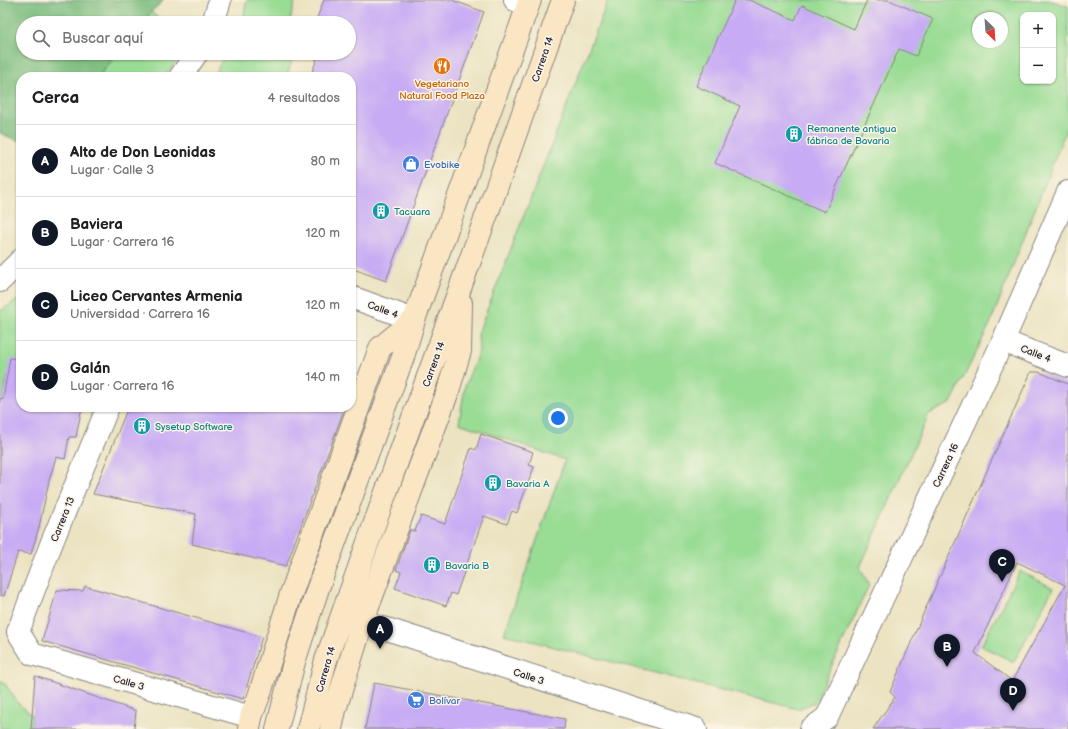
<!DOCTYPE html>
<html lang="es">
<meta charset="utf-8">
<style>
:root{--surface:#fff;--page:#f6f6f6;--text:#202124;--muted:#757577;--line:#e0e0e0;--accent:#111827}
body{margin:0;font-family:"Balsamiq Sans",sans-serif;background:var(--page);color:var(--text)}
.controls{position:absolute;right:12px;top:12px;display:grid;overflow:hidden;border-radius:8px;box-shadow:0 1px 3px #0004}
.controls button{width:36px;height:36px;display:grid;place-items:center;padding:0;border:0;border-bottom:1px solid var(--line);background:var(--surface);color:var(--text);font:20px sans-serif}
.compass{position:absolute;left:972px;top:12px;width:36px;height:36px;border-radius:50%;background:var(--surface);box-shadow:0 1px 3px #0004;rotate:155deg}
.you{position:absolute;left:558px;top:418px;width:14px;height:14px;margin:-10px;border:3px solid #fff;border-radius:50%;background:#1a73e8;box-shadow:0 0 0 6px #1a73e833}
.badge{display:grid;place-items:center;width:26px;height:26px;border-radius:50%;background:var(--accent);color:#fff;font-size:13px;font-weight:700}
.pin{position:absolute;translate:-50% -33px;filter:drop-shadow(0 1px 2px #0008)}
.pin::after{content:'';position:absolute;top:21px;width:14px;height:12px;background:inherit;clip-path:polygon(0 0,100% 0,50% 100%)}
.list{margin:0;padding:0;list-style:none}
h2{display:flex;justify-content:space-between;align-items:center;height:52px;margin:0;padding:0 16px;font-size:17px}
h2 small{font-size:13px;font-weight:400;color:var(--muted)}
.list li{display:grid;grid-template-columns:26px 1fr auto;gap:12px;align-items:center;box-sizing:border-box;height:72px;padding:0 16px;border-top:1px solid var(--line)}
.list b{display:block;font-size:15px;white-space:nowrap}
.list p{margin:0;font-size:13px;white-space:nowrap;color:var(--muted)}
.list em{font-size:13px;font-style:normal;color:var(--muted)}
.icon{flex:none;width:22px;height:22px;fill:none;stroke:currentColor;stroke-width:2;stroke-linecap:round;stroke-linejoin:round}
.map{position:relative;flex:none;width:1068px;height:729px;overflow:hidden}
.search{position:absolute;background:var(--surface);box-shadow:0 1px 3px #0004;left:16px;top:16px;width:340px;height:44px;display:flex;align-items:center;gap:10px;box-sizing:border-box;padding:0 14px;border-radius:22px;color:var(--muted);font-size:15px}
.panel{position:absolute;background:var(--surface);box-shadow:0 1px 3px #0004;left:16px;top:72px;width:340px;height:340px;border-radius:16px}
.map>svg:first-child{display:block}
.green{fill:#99dc94;stroke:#5e7f68;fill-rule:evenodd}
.forest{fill:#7abc7e;stroke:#4e6f5c}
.building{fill:#c7abf4;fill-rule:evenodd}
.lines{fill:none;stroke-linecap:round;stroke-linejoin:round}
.street-casing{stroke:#86827e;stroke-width:24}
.secondary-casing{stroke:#86827e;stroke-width:24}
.street{stroke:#fff;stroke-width:22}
.secondary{stroke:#fbe6c4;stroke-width:22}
.labels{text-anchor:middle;stroke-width:3;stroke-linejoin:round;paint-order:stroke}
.street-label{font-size:10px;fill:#22223b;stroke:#fcf5e5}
.food-label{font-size:10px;fill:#c56008;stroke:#fcf5e5}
.culture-label{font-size:10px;fill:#0d838f;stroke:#fcf5e5;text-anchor:start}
.shop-label{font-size:10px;fill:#366cbe;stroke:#fcf5e5;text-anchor:start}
</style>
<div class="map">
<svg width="1068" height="729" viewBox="0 0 1068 729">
<rect width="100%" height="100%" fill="#fcf5e5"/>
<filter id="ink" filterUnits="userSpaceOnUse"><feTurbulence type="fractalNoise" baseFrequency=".025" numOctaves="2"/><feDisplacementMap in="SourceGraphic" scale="8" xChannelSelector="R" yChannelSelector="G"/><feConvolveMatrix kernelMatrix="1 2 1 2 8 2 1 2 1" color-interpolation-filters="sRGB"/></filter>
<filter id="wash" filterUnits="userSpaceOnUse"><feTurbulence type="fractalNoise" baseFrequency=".012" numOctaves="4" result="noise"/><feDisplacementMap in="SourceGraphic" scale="16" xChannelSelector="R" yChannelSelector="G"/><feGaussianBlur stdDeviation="0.9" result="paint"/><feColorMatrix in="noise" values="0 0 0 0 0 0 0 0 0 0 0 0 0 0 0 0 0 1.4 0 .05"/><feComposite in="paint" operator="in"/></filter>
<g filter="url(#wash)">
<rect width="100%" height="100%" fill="#ebe3c1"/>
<path class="green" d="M247,0H300L295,2L289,23H242Z
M608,0H1049L1068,6V125L990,324L951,403L929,414L860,567L869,585L815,702L798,709L690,682L504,634L565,460L459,423L465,386L479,351L478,333ZM1023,15H1053V81H1023ZM978,18H1002V42H978Z
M151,12L164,23H142Z
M118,53H182L164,77H98Z
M226,53H293L295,54L286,77H213Z
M21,298V379L7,376L3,399L0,398V311Z
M1020,571L1053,588L1014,662L981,646Z
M0,681H3L18,703L32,715L31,729H0Z"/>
<path class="forest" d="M0,0H164L151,12L142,23H23V53H118L98,77H21V142L0,133Z"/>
<g id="blocks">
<path class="building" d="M324,0H452L484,12L386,281L351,268V77H310L317,59L304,54V53H349V23H315Z
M735,0H749L795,20L802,5L854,29L867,0H889L933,19L916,56L899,49L825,212L715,163L740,106L696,86Z
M10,358L21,359V407H82L76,437H69L65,459L56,457L49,481L39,527L31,554L18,552L4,596L0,595V398L3,399Z
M1031,372H1039L1068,384V729H873L895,697L890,692L924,612ZM1017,562L1065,585L1012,681L975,653Z
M128,407H345L286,566L192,544L196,514L93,494Z
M481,434L533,452L529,465L534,467L517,513L512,511L507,524L484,516L456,595L451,593L446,606L395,588L401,572L396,570L410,530L415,531L421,516L445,524L471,448L476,450Z
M85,586L262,637L243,699L42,641L57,590L83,591Z
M35,676L136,711L134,729H31Z
M374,683L565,719L564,729H365Z"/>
</g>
</g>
<g filter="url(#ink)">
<use href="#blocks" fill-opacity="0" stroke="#86827e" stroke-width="1"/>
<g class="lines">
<defs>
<path id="street" d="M515,0L528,5
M213,23L220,0
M180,77L197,53
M0,281L21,260
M351,297L414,320
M1003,341L1068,366
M108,407L52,542L18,632L32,654L251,717
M362,623L390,630L696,729
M811,729L827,717L1003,341L1068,192"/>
<path id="secondary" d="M249,729L251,717L259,696L291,594L380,348L414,320
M277,729L294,662L318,588L403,357L414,320L530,0
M308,729L326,660L373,528L496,189L563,0
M331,729L335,710L362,623L448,391L460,351L461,303"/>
</defs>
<use href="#street" class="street-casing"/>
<use href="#secondary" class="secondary-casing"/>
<use href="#street" class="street"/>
<use href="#secondary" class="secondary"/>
</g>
</g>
<defs>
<symbol id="restaurant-disc" viewBox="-11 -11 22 22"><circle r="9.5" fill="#e8710a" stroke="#fcf5e5"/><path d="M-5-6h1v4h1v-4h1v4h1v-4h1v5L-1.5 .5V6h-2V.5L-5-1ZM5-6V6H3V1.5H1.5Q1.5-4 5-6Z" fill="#fff"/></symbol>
<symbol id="building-disc" viewBox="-11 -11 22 22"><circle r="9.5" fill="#0f9aa8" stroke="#fcf5e5"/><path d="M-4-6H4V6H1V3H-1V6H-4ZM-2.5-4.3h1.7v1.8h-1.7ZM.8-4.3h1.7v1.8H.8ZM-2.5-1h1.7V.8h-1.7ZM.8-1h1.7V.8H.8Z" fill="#fff"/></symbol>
<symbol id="shop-disc" viewBox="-11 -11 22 22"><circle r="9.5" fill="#3f7fe0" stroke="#fcf5e5"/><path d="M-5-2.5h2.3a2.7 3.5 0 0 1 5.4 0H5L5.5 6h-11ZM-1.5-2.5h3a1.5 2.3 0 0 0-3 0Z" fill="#fff"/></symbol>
<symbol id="supermarket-disc" viewBox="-11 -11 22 22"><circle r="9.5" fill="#3f7fe0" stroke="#fcf5e5"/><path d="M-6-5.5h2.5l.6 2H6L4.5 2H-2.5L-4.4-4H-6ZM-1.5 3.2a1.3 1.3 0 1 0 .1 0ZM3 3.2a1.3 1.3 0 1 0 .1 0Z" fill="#fff"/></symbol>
</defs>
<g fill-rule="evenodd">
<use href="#restaurant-disc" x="432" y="56" width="20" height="20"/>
<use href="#building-disc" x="784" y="124" width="20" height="20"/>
<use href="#shop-disc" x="401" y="154" width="20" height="20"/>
<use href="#building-disc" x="371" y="201" width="20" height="20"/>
<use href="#building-disc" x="132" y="416" width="20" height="20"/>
<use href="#building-disc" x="483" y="473" width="20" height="20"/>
<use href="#building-disc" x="422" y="555" width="20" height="20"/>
<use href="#supermarket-disc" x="406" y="690" width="20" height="20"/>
</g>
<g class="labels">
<g class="street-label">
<text transform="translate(542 59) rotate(-71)" y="4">Carrera 14</text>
<text transform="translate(383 309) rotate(20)" y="4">Calle 4</text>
<text transform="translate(1036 353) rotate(21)" y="4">Calle 4</text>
<text transform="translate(433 364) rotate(-70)" y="4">Carrera 14</text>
<text transform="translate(945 465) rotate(-65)" y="4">Carrera 16</text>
<text transform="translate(62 519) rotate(-68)" y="4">Carrera 13</text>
<text transform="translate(325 669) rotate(-74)" y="4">Carrera 14</text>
<text transform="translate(529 676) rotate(18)" y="4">Calle 3</text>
<text transform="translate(129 682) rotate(16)" y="4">Calle 3</text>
</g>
<g class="food-label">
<text x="442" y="87">Vegetariano<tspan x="442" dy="12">Natural Food Plaza</tspan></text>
</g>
<g class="culture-label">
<text x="807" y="132">Remanente antigua<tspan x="807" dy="12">fábrica de Bavaria</tspan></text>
<text x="394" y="215">Tacuara</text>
<text x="155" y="430">Sysetup Software</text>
<text x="506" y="487">Bavaria A</text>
<text x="445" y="569">Bavaria B</text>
</g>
<g class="shop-label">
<text x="424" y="168">Evobike</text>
<text x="429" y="704">Bolívar</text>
</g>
</g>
</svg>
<div class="controls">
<button>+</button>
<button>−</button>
</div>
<svg class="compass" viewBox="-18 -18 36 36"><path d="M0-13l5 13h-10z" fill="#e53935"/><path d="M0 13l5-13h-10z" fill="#757577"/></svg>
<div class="you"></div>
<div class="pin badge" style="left:380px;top:649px">A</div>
<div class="pin badge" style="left:947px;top:667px">B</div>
<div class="pin badge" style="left:1002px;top:582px">C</div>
<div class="pin badge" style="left:1013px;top:711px">D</div>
<div class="search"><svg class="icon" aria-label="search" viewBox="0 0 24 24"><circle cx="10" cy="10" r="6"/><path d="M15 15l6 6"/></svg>Buscar aquí</div>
<section class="panel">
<h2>Cerca<small>4 resultados</small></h2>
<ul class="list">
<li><span class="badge">A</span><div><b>Alto de Don Leonidas</b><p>Lugar · Calle 3</p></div><em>80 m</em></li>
<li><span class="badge">B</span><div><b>Baviera</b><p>Lugar · Carrera 16</p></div><em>120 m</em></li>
<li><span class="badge">C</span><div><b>Liceo Cervantes Armenia</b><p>Universidad · Carrera 16</p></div><em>120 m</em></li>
<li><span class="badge">D</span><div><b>Galán</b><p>Lugar · Carrera 16</p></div><em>140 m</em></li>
</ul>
</section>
</div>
